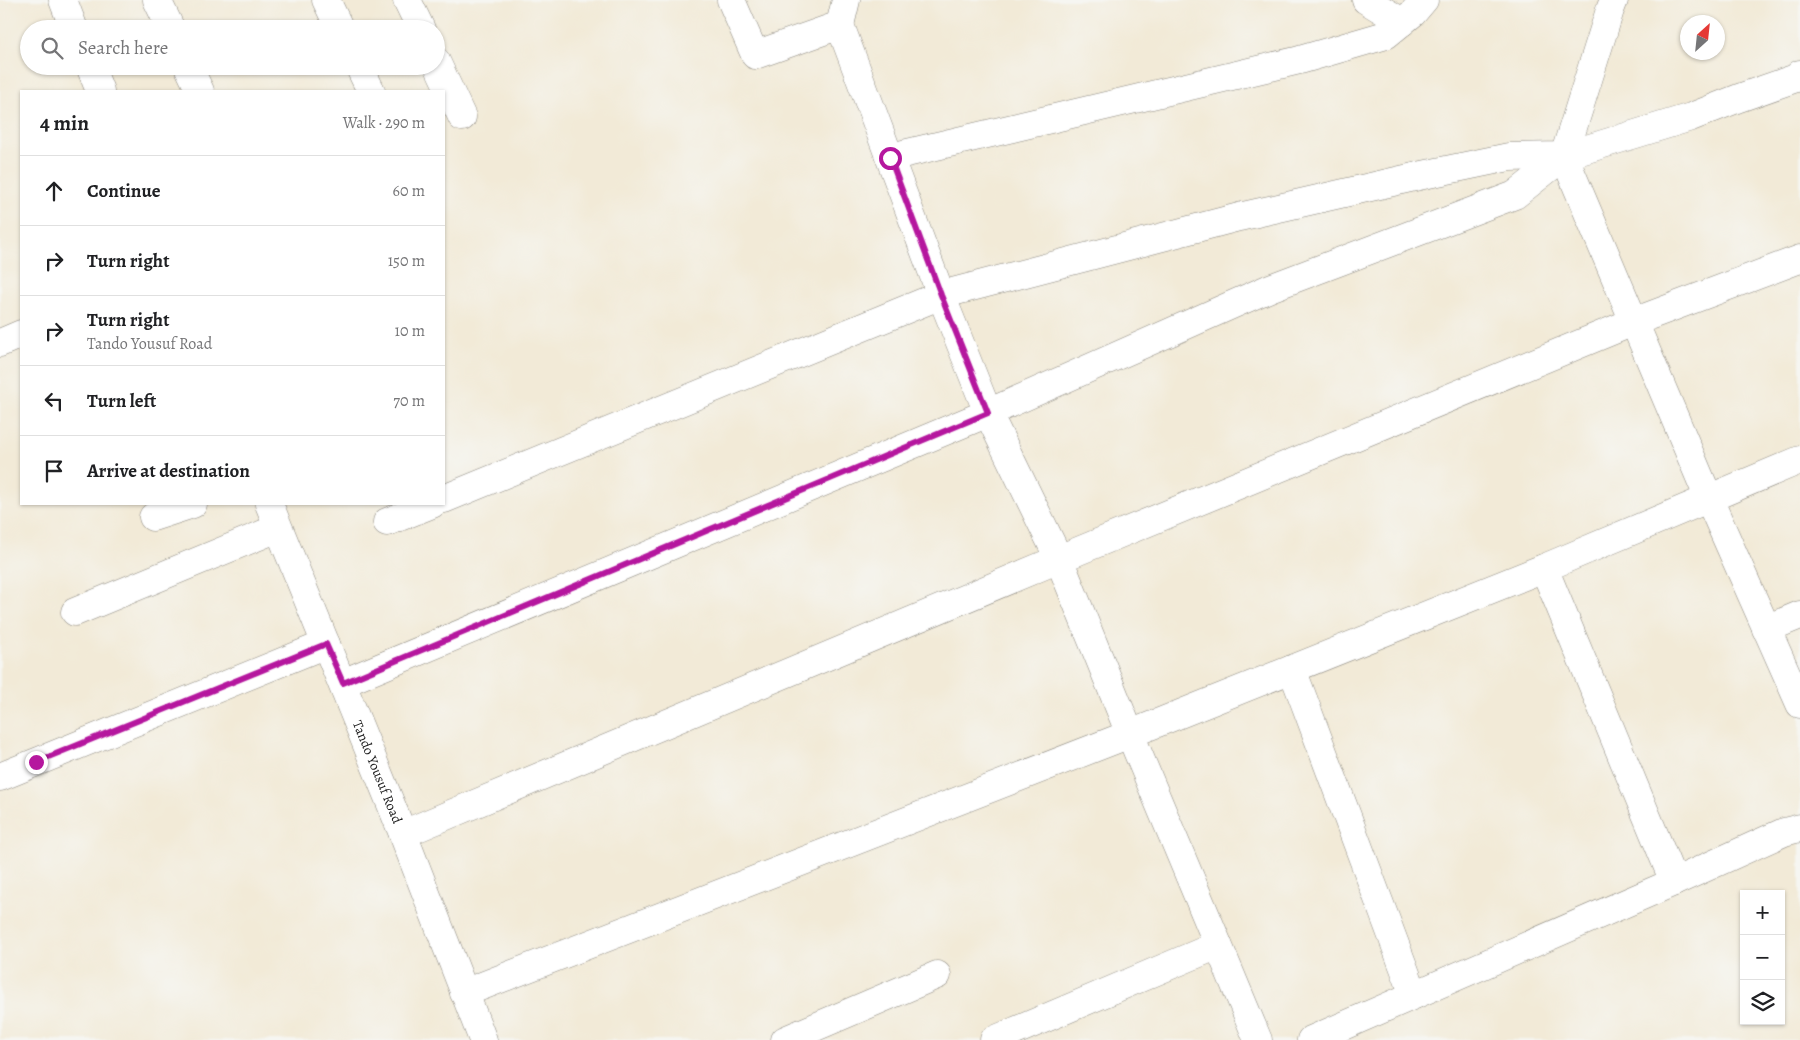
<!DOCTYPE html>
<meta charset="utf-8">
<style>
:root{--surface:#fff;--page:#f6f6f6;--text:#202124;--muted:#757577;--line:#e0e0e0}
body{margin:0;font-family:Alegreya,serif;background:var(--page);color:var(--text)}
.controls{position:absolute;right:15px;bottom:15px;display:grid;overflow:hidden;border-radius:0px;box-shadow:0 1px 4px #0004}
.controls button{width:45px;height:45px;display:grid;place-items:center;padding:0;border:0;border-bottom:1px solid var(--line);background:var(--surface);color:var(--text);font:25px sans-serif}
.compass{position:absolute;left:1680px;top:15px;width:45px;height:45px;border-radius:50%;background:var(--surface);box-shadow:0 1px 4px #0004;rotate:27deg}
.stop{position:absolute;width:15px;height:15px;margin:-11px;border:4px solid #b5179e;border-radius:50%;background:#fff}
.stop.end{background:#b5179e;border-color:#fff;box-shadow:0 1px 5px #0008}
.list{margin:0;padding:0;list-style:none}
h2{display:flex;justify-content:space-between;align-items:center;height:65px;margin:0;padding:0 20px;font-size:21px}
h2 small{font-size:16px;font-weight:400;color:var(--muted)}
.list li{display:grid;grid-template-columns:32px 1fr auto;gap:15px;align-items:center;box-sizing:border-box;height:70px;padding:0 20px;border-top:1px solid var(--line)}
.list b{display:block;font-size:19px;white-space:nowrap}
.list p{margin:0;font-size:16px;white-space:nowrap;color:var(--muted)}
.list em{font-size:16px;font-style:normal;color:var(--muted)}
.icon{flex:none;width:28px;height:28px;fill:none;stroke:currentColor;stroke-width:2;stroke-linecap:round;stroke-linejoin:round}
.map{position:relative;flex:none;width:1800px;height:1040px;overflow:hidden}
.search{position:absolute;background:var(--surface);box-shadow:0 1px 4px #0004;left:20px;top:20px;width:425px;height:55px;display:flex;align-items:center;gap:12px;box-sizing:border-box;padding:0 18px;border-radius:28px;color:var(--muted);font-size:19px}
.panel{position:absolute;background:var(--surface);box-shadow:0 1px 4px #0004;left:20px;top:90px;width:425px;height:415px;border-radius:0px}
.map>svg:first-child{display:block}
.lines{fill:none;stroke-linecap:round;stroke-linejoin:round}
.minor-casing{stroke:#87837a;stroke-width:29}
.minor{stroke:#fff;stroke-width:28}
.route{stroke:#b5179e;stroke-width:6}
.labels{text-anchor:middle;stroke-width:4;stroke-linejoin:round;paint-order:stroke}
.street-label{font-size:14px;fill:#1c1c1c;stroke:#f6f6f2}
</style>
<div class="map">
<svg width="1800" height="1040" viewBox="0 0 1800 1040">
<rect width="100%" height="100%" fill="#f6f6f2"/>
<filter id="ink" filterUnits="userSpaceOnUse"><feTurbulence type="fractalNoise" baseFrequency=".02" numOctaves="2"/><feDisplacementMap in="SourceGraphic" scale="10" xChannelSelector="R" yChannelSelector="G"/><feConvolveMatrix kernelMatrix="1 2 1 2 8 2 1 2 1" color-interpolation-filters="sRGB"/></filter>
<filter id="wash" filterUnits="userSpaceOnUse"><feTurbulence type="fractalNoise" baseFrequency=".0096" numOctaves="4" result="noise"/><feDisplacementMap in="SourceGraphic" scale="20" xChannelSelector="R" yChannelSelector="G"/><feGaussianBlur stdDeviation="1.12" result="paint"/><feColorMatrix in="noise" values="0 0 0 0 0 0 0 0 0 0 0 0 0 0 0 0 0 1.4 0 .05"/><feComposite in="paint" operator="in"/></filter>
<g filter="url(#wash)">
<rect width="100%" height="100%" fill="#f2ead7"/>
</g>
<g filter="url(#ink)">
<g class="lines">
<defs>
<g id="minor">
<path d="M63,0L74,29"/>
<path d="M157,0L171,29"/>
<path d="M326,0L340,29"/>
<path d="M407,0L421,29"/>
<path d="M731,0L755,55L840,25L941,295L988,413L1059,559L1130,734L1258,1040"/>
<path d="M1366,0L1402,22"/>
<path d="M1614,0L1610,10L1564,156L1709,499L1800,704"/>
<path d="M840,25L846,0"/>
<path d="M436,61L462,117"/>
<path d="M90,66L100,91"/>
<path d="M188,66L200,91"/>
<path d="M359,66L371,91"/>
<path d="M890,157L1300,60L1386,35L1413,13L1424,0"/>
<path d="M0,343L21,334"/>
<path d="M444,499L941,295L1239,217L1423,175L1509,157L1564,156L1691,117L1739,98L1796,78L1800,74"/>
<path id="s1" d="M269,504L403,834L483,1040"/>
<path d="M153,517L193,504"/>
<path d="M387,522L432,504"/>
<path d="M1544,568L1800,460"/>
<path d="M75,612L278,528"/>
<path d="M1766,629L1800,615"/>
<path d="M1292,669L1414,995"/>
<path d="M343,683L988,413L1270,288L1515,195L1564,156"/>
<path d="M0,777L326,644"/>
<path d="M403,834L1059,559L1633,322L1800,259"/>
<path d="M464,993L1130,734L1544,568L1674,882"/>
<path d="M785,1040L937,975"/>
<path d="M994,1040L1218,945"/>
<path d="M1311,1040L1674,882L1784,832L1800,828"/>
</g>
</defs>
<use href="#minor" class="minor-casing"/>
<use href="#minor" class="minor"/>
</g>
</g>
<g class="lines" filter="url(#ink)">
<path class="route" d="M36,762L326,644L343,683L988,413L941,295L890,158"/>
</g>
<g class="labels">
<g class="street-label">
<text dy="5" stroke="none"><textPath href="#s1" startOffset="289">Tando Yousuf Road</textPath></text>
</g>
</g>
</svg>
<div class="controls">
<button>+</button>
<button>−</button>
<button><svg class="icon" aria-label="layers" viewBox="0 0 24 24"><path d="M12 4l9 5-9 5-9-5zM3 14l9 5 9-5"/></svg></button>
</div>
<svg class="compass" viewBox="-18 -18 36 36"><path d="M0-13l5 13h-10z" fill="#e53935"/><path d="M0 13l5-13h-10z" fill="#757577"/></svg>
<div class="stop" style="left:890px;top:158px"></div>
<div class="stop end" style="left:36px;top:762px"></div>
<div class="search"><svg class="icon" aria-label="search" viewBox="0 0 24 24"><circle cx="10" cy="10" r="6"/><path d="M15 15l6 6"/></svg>Search here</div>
<section class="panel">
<h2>4 min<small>Walk · 290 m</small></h2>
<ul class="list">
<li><svg class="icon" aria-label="ahead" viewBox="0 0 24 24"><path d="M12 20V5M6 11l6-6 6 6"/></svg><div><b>Continue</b></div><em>60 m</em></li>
<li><svg class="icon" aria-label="right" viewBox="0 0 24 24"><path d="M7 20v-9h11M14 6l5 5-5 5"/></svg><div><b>Turn right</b></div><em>150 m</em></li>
<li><svg class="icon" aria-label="right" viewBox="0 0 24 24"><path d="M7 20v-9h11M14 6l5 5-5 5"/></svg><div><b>Turn right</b><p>Tando Yousuf Road</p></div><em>10 m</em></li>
<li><svg class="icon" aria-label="left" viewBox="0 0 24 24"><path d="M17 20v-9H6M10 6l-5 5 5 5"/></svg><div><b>Turn left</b></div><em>70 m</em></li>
<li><svg class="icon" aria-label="arrive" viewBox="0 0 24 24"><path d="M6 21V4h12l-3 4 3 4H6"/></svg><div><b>Arrive at destination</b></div></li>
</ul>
</section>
</div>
